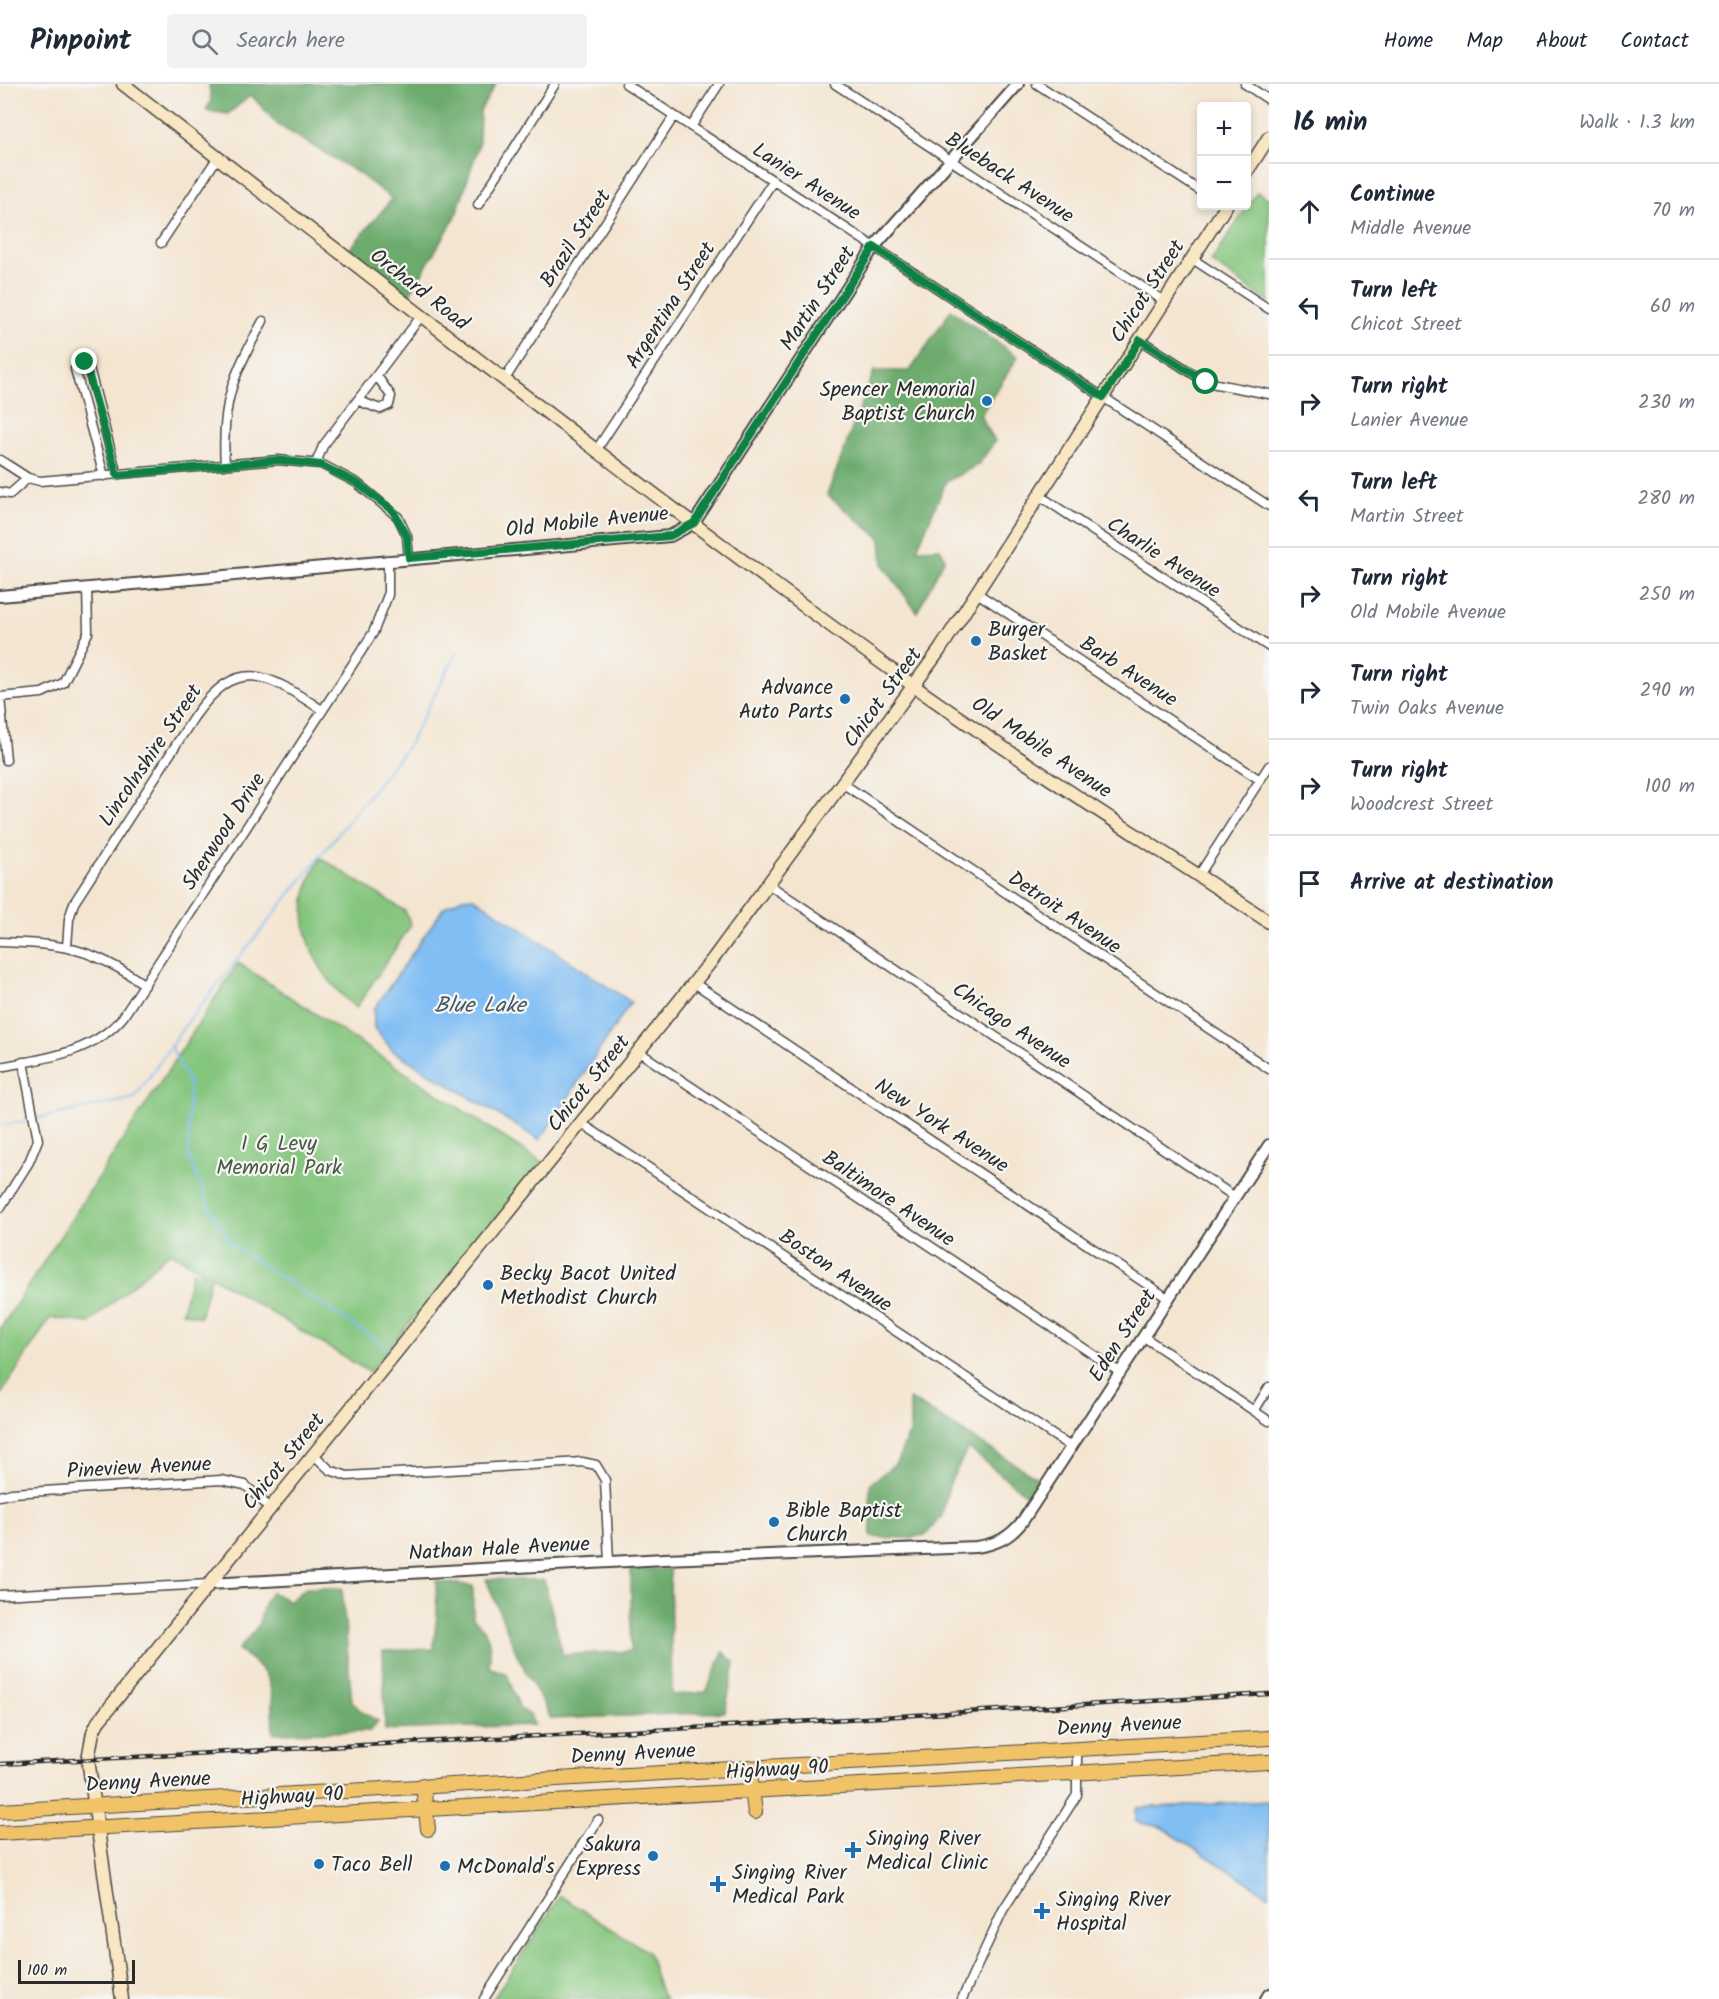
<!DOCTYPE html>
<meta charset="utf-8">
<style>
:root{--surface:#fff;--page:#f2f2f3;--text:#1f2937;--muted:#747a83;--line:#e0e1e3}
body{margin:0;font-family:Kalam,sans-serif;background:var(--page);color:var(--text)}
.controls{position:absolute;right:18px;top:18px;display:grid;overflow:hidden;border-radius:6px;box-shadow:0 3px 9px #0003}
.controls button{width:54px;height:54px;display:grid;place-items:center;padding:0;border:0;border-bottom:2px solid var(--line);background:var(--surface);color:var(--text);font:30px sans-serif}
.scale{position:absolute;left:18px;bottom:15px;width:117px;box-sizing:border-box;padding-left:6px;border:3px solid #2b2b2b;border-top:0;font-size:16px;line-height:21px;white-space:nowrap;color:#2b2b2b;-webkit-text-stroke:4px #f6f6f2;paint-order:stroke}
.stop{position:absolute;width:18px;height:18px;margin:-14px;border:4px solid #0b8043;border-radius:50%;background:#fff}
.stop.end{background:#0b8043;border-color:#fff;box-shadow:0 2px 6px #0008}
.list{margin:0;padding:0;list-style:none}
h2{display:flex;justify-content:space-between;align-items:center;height:78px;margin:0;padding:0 24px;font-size:26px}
h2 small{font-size:20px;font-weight:400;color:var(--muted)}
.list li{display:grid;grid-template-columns:39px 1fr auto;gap:18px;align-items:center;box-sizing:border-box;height:96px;padding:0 24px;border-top:2px solid var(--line)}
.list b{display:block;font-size:22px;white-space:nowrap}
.list p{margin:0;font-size:20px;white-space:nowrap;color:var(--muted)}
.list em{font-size:20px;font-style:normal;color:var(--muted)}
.icon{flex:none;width:33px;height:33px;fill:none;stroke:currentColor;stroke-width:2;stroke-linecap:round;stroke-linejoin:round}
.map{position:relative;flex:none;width:1269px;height:1915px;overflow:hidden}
header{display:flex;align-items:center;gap:36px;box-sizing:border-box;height:84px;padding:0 30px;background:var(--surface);border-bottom:2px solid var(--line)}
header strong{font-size:28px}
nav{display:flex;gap:33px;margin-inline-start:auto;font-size:21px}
.search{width:420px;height:54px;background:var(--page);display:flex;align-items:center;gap:15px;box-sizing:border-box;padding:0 21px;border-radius:6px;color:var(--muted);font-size:22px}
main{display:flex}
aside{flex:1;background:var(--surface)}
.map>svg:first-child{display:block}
.green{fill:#85c67e;stroke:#587854;stroke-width:1.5}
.forest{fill:#6cab6d;stroke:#4c6b4c;stroke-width:1.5}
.water{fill:#80bef3;stroke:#56748f;stroke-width:1.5}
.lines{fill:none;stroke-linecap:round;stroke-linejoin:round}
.stream{stroke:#80bef3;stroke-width:2}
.minor-casing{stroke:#494744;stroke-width:11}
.tertiary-casing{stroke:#494744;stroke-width:14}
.secondary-casing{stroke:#494744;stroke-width:15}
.primary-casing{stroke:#494744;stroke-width:16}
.minor{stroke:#fff;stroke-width:8}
.tertiary{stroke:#fff;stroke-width:10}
.secondary{stroke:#f9e7c3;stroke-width:12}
.primary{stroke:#f1c369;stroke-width:14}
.rail-casing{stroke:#2b2b2b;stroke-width:4.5}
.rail{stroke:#f6f6f2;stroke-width:2;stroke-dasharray:7;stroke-linecap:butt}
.route{stroke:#0b8043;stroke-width:8}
.poi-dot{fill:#1f6fb2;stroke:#f6f6f2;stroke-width:2}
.labels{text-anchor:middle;stroke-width:4.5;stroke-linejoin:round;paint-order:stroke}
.street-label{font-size:21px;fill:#2b2b2b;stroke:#f6f6f2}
.poi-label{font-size:21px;fill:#2b2b2b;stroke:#f6f6f2;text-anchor:start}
.park-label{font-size:21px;fill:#465a44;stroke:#f6f6f2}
.water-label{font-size:22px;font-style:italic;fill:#445767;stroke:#f6f6f2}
</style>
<header>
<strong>Pinpoint</strong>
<div class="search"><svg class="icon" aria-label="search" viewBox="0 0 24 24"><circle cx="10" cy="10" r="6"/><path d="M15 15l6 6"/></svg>Search here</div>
<nav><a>Home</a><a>Map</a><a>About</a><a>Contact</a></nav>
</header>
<main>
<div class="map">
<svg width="1269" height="1915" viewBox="0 0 1269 1915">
<rect width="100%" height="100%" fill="#f6f6f2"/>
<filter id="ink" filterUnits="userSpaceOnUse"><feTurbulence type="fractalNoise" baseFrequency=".0167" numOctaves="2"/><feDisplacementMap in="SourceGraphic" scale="12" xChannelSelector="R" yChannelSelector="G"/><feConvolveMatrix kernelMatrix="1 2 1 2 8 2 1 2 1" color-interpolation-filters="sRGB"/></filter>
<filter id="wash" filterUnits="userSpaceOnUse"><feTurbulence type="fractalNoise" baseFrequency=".008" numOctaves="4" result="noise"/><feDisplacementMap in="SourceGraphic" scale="24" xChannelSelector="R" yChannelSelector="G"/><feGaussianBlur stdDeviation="1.35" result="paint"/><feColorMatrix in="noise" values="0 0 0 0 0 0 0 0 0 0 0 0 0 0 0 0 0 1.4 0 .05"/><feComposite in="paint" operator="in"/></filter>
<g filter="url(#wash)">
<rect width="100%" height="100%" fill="#f4e5d1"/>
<path class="green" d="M1257,108L1269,115V218L1211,178Z
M321,774L405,827L411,841L356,924C310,885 286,829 321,774Z
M238,879L543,1079L369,1288L211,1192L200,1233L182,1228L192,1187L209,1191L170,1168L89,1239L50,1234L0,1312V1245Z
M560,1812L648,1868L661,1909L665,1915H493Z"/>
<path class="forest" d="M209,0H496L480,27L479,60L456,132L408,213L348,167L392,115L358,89L278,41L251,11L228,30L206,27L211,16Z
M951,226L1018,273L980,332L995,357L979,380L946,398L917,465L940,464L945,474L917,528L883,481L881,455L827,411L874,287H910Z
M910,1315L1039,1395L1029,1413L968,1364L949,1401L942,1432L925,1451L908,1454L871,1453L870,1400L896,1379L910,1348Z
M631,1485H670L672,1611L706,1608L723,1568L735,1579L725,1628L551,1635L518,1573L486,1495L544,1496L563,1571L631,1567Z
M436,1497L473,1502V1534C490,1547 492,1563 489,1583L507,1590L520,1625L530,1631L534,1641L385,1646L383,1567L433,1565L437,1531Z
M306,1504H342L352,1618L362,1628L378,1637L370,1647L273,1649C270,1604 279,1593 238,1566L258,1542L265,1517L271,1508L289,1517Z"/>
<path class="water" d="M473,813L631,918L540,1056L393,967L374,944V925L444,823L462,814Z
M1269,1717V1812L1161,1743L1136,1738V1724Z"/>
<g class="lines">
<path class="stream" d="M171,963L189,999L188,1070L209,1122L231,1160L388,1264
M0,1042L135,1014L183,944L408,662L457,568"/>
</g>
</g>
<g filter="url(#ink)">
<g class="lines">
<defs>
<path id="minor" d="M626,0L1269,422
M835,0L1164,217
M1037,0L1202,108
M1245,0L1269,16
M691,43L719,0
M478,121L555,0
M161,159L218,73
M1191,174L1269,225
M1140,256L1206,298L1269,310
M505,295L674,32
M359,317L380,325L389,321L391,312L377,292
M597,365L773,97
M0,376L28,394L40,397L278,376L321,380L357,399L398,433L407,452L409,474
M316,379L323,362L422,231
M225,381C221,318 233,291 263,237
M104,392L75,285L81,277L88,280L117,391
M0,408L10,410L28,394
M1040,412L1269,563
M977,509L1260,696
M0,613L42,609L63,599L88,549L87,504
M0,613L6,676
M842,699L1269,985
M1199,791L1269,682
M768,800L1235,1113
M0,858C63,860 91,863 145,901
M67,863L69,835L74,819L194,633C239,569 268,591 322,626
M694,899L1169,1215
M639,968L1121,1289
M0,983C45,974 92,970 123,933L373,549L388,511V476
M581,1039L1071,1363
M0,1124L29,1078L38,1056L23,978
M1144,1253L1269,1337
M1254,1327L1269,1303
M313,1370L330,1386L347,1392L582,1378L596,1381L605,1396L609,1478
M0,1412L12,1409L221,1396L245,1401L270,1424
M0,1511L209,1500
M484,1915L598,1736
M962,1915L1003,1826L1077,1711V1664"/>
<path id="tertiary" d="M0,512L670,452L694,439L874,163L1018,0
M209,1500L664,1475L976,1463C997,1460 1009,1454 1022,1438L1269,1061
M1266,1915L1269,1910"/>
<path id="secondary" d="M123,0C386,204 648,411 918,605C1032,686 1152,760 1269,838
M1246,89L1269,53
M122,1915L88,1675L93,1648L98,1638L713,875L939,567L1226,122"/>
<path id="primary" d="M749,1683L755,1728
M423,1701L428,1745
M0,1727L1269,1654
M0,1749L1269,1678"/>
</defs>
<use href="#minor" class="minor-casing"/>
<use href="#tertiary" class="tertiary-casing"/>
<use href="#secondary" class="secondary-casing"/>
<use href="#primary" class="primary-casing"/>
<use href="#minor" class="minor"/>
<use href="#tertiary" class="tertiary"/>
<use href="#secondary" class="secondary"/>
<use href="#primary" class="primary"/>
<defs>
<path id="rail" d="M0,1680L729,1642L1269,1610"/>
</defs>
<use href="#rail" class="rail-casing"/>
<use href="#rail" class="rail"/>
</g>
</g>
<g class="lines" filter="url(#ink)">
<path class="route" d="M85,278L117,391L278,376L321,381L357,399L393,427L407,452L409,474L670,452L694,439L874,163L1103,313L1140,256L1206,298"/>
</g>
<g class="poi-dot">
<circle cx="987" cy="317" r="6"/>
<circle cx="976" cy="557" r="6"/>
<circle cx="845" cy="615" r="6"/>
<circle cx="488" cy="1201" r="6"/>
<circle cx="774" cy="1438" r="6"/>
<path d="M850 1757h6v6h6v6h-6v6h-6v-6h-6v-6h6z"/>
<circle cx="653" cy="1772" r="6"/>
<circle cx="319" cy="1780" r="6"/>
<circle cx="445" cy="1782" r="6"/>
<path d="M715 1791h6v6h6v6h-6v6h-6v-6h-6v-6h6z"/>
<path d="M1039 1818h6v6h6v6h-6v6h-6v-6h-6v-6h6z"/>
</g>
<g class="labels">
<g class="street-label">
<text transform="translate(1010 93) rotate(33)" y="7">Blueback Avenue</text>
<text transform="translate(807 97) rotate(33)" y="7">Lanier Avenue</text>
<text transform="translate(575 154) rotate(-57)" y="7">Brazil Street</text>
<text transform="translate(420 205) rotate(38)" y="7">Orchard Road</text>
<text transform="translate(1147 207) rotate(-57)" y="7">Chicot Street</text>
<text transform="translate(817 214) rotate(-57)" y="7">Martin Street</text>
<text transform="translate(670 221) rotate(-57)" y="7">Argentina Street</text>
<text transform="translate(587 437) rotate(-6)" y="7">Old Mobile Avenue</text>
<text transform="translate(1164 473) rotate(33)" y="7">Charlie Avenue</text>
<text transform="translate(1129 587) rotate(33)" y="7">Barb Avenue</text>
<text transform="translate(882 613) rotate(-54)" y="7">Chicot Street</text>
<text transform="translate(1042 663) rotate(34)" y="7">Old Mobile Avenue</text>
<text transform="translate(150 671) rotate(-56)" y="7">Lincolnshire Street</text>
<text transform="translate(223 747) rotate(-57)" y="7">Sherwood Drive</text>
<text transform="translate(1065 828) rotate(34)" y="7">Detroit Avenue</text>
<text transform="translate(1012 941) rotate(34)" y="7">Chicago Avenue</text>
<text transform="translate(588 999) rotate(-51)" y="7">Chicot Street</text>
<text transform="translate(942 1041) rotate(33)" y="7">New York Avenue</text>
<text transform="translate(889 1114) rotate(34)" y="7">Baltimore Avenue</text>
<text transform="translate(836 1186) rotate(34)" y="7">Boston Avenue</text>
<text transform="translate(1122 1251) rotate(-57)" y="7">Eden Street</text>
<text transform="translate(283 1377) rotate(-51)" y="7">Chicot Street</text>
<text transform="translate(139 1383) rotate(-3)" y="7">Pineview Avenue</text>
<text transform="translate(499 1464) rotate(-3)" y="7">Nathan Hale Avenue</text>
<text transform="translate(1119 1641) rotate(-3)" y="7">Denny Avenue</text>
<text transform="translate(633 1669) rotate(-3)" y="7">Denny Avenue</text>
<text transform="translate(777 1685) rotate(-3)" y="7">Highway 90</text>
<text transform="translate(148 1697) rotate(-3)" y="7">Denny Avenue</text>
<text transform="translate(292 1712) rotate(-3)" y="7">Highway 90</text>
</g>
<g class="poi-label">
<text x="975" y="312" text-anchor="end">Spencer Memorial<tspan x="975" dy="24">Baptist Church</tspan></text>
<text x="988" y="552">Burger<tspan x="988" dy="24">Basket</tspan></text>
<text x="833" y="610" text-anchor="end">Advance<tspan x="833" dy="24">Auto Parts</tspan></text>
<text x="500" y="1196">Becky Bacot United<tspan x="500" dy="24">Methodist Church</tspan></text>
<text x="786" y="1433">Bible Baptist<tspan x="786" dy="24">Church</tspan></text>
<text x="866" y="1761">Singing River<tspan x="866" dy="24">Medical Clinic</tspan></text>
<text x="641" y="1767" text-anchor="end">Sakura<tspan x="641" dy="24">Express</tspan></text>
<text x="331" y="1787">Taco Bell</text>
<text x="457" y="1789">McDonald's</text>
<text x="732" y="1795">Singing River<tspan x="732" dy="24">Medical Park</tspan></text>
<text x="1056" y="1822">Singing River<tspan x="1056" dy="24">Hospital</tspan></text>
</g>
<g class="park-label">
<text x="279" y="1066">I G Levy<tspan x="279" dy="24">Memorial Park</tspan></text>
</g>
<g class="water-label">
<text x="480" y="928">Blue Lake</text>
</g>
</g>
</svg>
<div class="controls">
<button>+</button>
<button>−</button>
</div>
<div class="scale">100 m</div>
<div class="stop" style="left:1206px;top:298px"></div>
<div class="stop end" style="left:85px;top:278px"></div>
</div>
<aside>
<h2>16 min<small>Walk · 1.3 km</small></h2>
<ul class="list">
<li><svg class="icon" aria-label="ahead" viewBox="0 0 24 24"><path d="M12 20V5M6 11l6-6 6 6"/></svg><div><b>Continue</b><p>Middle Avenue</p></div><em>70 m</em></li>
<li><svg class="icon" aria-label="left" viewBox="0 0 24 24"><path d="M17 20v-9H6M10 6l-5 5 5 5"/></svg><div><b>Turn left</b><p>Chicot Street</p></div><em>60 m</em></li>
<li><svg class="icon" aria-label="right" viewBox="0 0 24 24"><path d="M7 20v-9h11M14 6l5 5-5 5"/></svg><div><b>Turn right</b><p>Lanier Avenue</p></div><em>230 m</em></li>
<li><svg class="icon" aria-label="left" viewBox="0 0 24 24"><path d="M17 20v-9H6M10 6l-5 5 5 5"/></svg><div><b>Turn left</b><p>Martin Street</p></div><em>280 m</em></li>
<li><svg class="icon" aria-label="right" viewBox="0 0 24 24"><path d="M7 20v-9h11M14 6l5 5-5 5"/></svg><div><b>Turn right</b><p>Old Mobile Avenue</p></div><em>250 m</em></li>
<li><svg class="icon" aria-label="right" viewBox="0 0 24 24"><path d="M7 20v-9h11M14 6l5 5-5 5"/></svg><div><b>Turn right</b><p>Twin Oaks Avenue</p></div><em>290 m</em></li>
<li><svg class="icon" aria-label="right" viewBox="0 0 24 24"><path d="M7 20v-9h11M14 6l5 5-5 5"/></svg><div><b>Turn right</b><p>Woodcrest Street</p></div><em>100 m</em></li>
<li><svg class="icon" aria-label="arrive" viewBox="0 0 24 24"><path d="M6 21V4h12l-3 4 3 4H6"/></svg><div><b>Arrive at destination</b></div></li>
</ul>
</aside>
</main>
